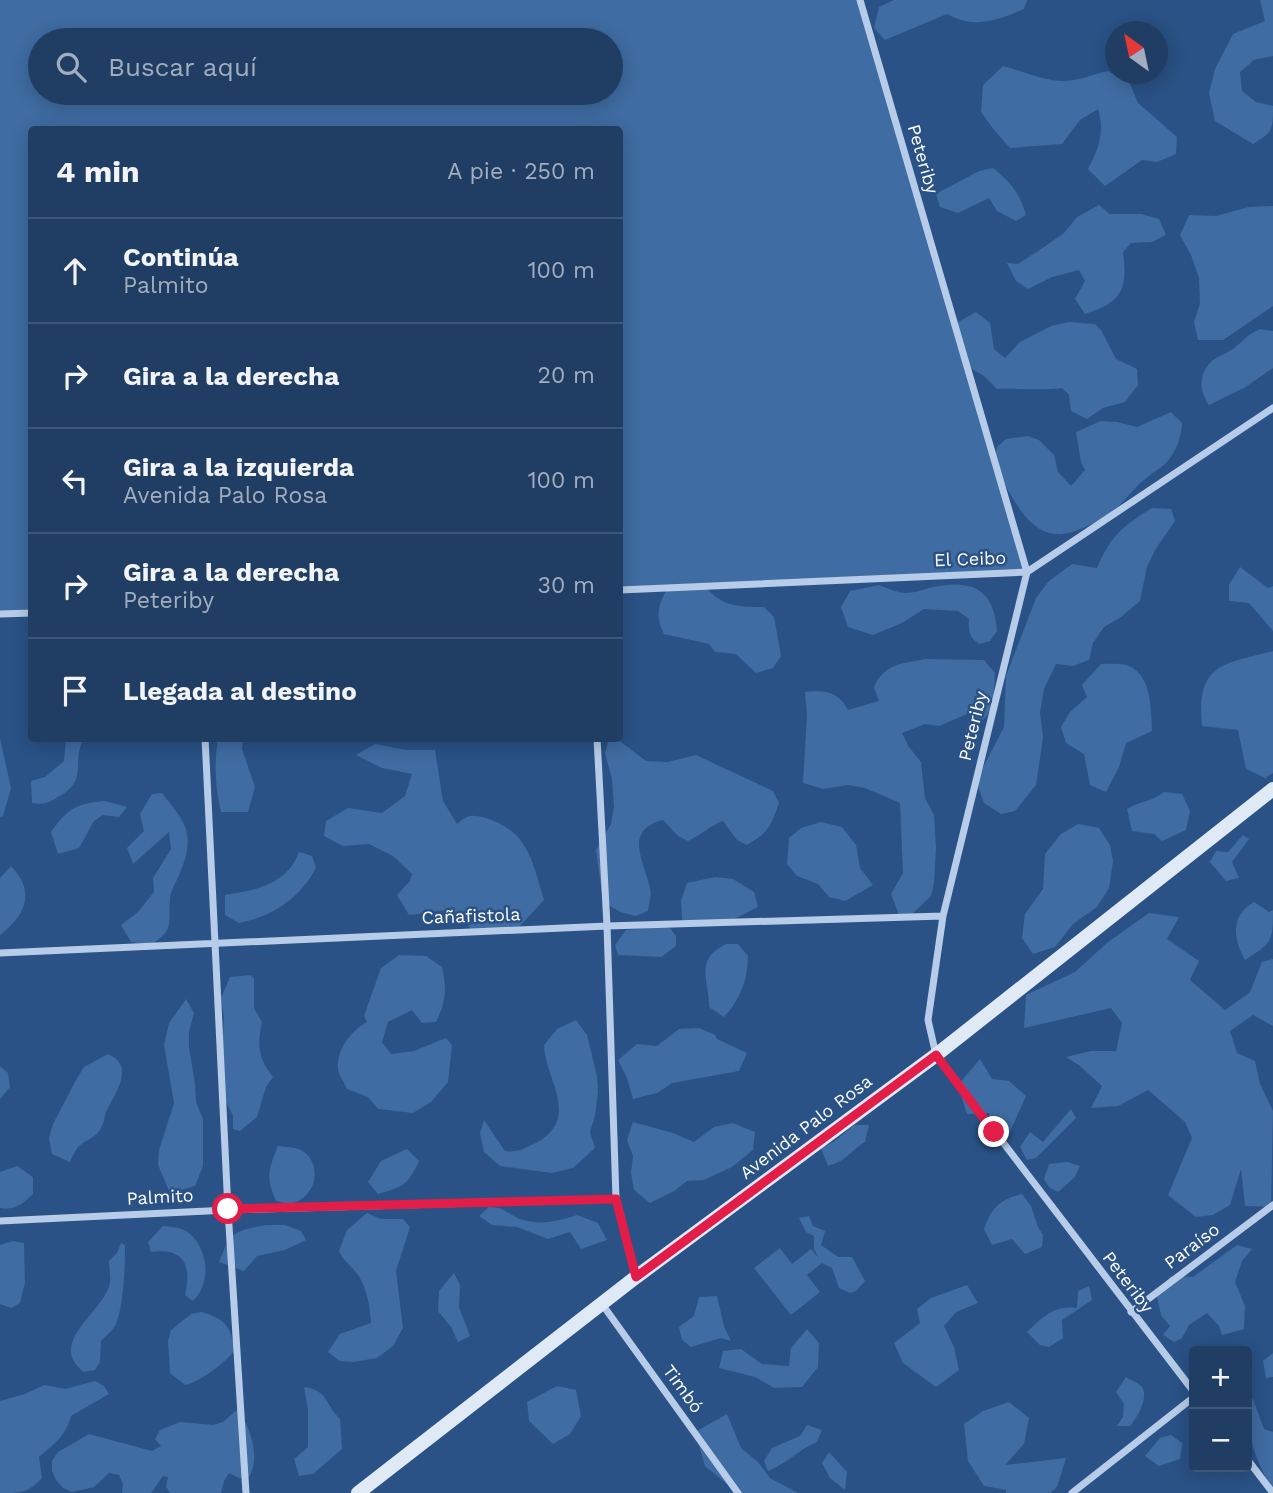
<!DOCTYPE html>
<html lang="es">
<meta charset="utf-8">
<style>
:root{--surface:#203e64;--page:#28456a;--text:#f1f3f6;--muted:#a2aebf;--line:#3d5778}
body{margin:0;font-family:"Work Sans",sans-serif;background:var(--page);color:var(--text)}
.controls{position:absolute;right:21px;bottom:21px;display:grid;overflow:hidden;border-radius:7px;box-shadow:0 4px 18px #0003}
.controls button{width:63px;height:63px;display:grid;place-items:center;padding:0;border:0;border-bottom:2px solid var(--line);background:var(--surface);color:var(--text);font:35px sans-serif}
.compass{position:absolute;left:1105px;top:21px;width:63px;height:63px;border-radius:50%;background:var(--surface);box-shadow:0 4px 18px #0003;rotate:327deg}
.stop{position:absolute;width:21px;height:21px;margin:-16px;border:5px solid #e11d48;border-radius:50%;background:#fff}
.stop.end{background:#e11d48;border-color:#fff;box-shadow:0 2px 7px #0008}
.list{margin:0;padding:0;list-style:none}
h2{display:flex;justify-content:space-between;align-items:center;height:91px;margin:0;padding:0 28px;font-size:30px}
h2 small{font-size:23px;font-weight:400;color:var(--muted)}
.list li{display:grid;grid-template-columns:46px 1fr auto;gap:21px;align-items:center;box-sizing:border-box;height:105px;padding:0 28px;border-top:2px solid var(--line)}
.list b{display:block;font-size:26px;white-space:nowrap}
.list p{margin:0;font-size:23px;white-space:nowrap;color:var(--muted)}
.list em{font-size:23px;font-style:normal;color:var(--muted)}
.icon{flex:none;width:38px;height:38px;fill:none;stroke:currentColor;stroke-width:2;stroke-linecap:round;stroke-linejoin:round}
.map{position:relative;flex:none;width:1273px;height:1493px;overflow:hidden}
.search{position:absolute;background:var(--surface);box-shadow:0 4px 18px #0003;left:28px;top:28px;width:595px;height:77px;display:flex;align-items:center;gap:18px;box-sizing:border-box;padding:0 24px;border-radius:38px;color:var(--muted);font-size:26px}
.panel{position:absolute;background:var(--surface);box-shadow:0 4px 18px #0003;left:28px;top:126px;width:595px;height:616px;border-radius:7px}
.map>svg:first-child{display:block}
.green{fill:#3f6ca2;fill-rule:evenodd}
.lines{fill:none;stroke-linecap:round;stroke-linejoin:round}
.minor{stroke:#b6cce8;stroke-width:7}
.secondary{stroke:#e0eaf7;stroke-width:14}
.route{stroke:#e11d48;stroke-width:9}
.labels{text-anchor:middle;stroke-width:5;stroke-linejoin:round;paint-order:stroke}
.street-label{font-size:18px;fill:#fff;stroke:#2a5286}
</style>
<div class="map">
<svg width="1273" height="1493" viewBox="0 0 1273 1493">
<rect width="100%" height="100%" fill="#2a5286"/>
<path class="green" d="M0,0H860L955,324L976,312L990,323L994,349L1005,358L1020,342L1051,326L1069,322L1095,324L1101,330L1116,359L1137,369L1138,385L1125,402L1103,408L1087,419L1071,411L1069,395L1062,388C1040,391 1019,388 997,389L984,376L967,366L995,458L997,447L1006,439L1028,436L1039,440L1054,455L1058,472L1071,486L1085,470L1081,462L1076,432L1101,421L1117,422L1137,427L1171,412L1182,423C1182,434 1177,449 1170,458C1164,467 1153,472 1145,479C1135,487 1128,497 1119,506C1106,518 1074,536 1056,534C1027,532 1012,496 999,474L1027,572L706,587C721,607 741,607 764,607L774,617L781,656L773,668L756,673L736,654L715,652L709,644L664,634C655,617 658,605 667,589L620,590V130H32L31,613L0,614ZM40,40H611V93H40Z
M894,0H1027L1024,9C997,21 974,29 947,14L885,40L874,28L879,7Z
M1260,0H1273V56L1254,60L1240,72L1242,91L1256,102L1273,106C1273,130 1273,132 1253,144L1215,121L1209,93L1215,69L1233,34L1265,21Z
M1003,66C1023,71 1043,81 1064,81C1078,81 1094,74 1108,71L1130,84L1138,103L1177,137L1176,154L1157,162L1142,160L1105,186L1088,169C1099,148 1105,131 1098,109L1080,120L1062,144L1010,148L994,130L981,112L983,85Z
M993,168C1010,182 1020,193 1026,215L1016,221L997,211L989,198L958,213L940,207L936,194L979,171Z
M1099,205L1110,214H1141L1159,219L1166,235L1152,242L1131,243L1123,252C1128,290 1122,302 1085,314L1075,299L1085,281L1079,270L1052,277L1028,289L1016,281L1007,263L1018,264L1041,249L1064,233L1077,217Z
M1273,206V306L1223,340H1198L1194,322L1200,304L1199,278L1191,255L1180,235L1189,215L1216,216L1249,207Z
M1260,329L1273,331V368L1244,388L1209,405C1200,392 1198,377 1209,364C1214,357 1226,354 1233,349C1244,341 1246,335 1260,329Z
M1152,508L1171,509L1175,521L1155,550L1147,567L1140,601L1121,617L1104,627L1093,643L1089,660L1073,666L1056,664L1044,689L1040,712L1043,738L1036,785L1015,811L1001,814L984,803L976,781L1004,727L1006,676L1036,598L1049,581L1072,564L1097,568C1111,535 1123,526 1152,508Z
M1240,567L1268,588L1273,586V631L1249,603L1229,601V585Z
M879,585C887,588 898,593 906,593C915,593 925,589 933,587C973,579 994,589 997,631L990,641L979,644C969,637 968,630 969,619L958,611L924,609L902,623L873,635L848,627L841,607L850,591Z
M1273,651V773L1265,778L1246,769L1238,730L1202,726C1196,664 1223,664 1273,651Z
M925,659L984,660L995,673C993,703 996,716 966,731L972,712L939,726L925,724L902,733L909,747L921,762L925,798L934,815L936,848L934,884L931,896L909,917L899,915L891,894L903,873L900,803L865,788L848,785L823,789L803,783L807,715L805,692C824,689 839,692 848,710L879,701L874,687C885,663 901,664 925,659Z
M1101,664C1109,664 1122,663 1129,666C1152,676 1151,710 1152,731L1126,743L1119,767L1106,792L1090,785L1084,754L1066,743L1061,727L1070,712L1087,697L1082,685Z
M0,738L11,788L3,816L0,817Z
M218,738L243,739L242,749L255,787L248,812H221C215,787 214,764 218,738Z
M66,739H84C70,762 90,780 58,797C48,803 44,805 32,803L31,781L45,777L64,761Z
M609,739H617L646,761L668,762L696,755L773,791L779,803C771,826 768,833 747,845L737,840L723,821C709,826 702,835 688,841L678,836L663,820C623,830 644,861 650,888C652,895 649,904 648,911L636,916L620,912L610,906L602,894L596,850L611,824L614,807L612,779L605,753Z
M375,744L406,750H435L443,801L457,824C468,815 471,814 486,818C529,832 532,861 544,900L518,928L475,934C452,901 445,911 409,915L397,895L410,881L412,874L393,856L369,844L343,846L324,836L326,821L348,808L382,813L405,796L412,774L382,768L356,755Z
M1164,792L1182,794L1190,811L1186,830L1162,841L1154,834L1132,831L1127,809C1139,801 1152,802 1164,792Z
M162,793C186,823 196,834 180,873C177,881 171,889 170,899C168,924 175,929 151,945L131,942L121,925L138,912L154,892L153,878L171,849L169,832L133,864L127,848L144,831L140,814L152,794Z
M105,801L127,807L119,817L103,815L94,821L79,848L58,854L51,832C67,809 77,803 105,801Z
M821,822L842,827L856,845L860,868L873,885L845,901L829,897L818,884L797,876L787,864L789,838L801,828Z
M1078,824L1099,828L1110,845L1113,861L1109,888L1097,907L1073,924L1055,947L1033,954L1022,938L1025,914L1043,889L1045,854L1061,834Z
M1243,835L1249,839L1232,862L1239,878L1226,881L1210,862L1216,851L1228,852Z
M299,852L312,856L316,868C300,898 272,917 239,923L225,915V895C255,890 287,885 299,852Z
M11,866C36,892 26,915 0,935V878Z
M715,877L733,879L754,892L758,907L720,926L682,921L681,901L687,883Z
M1254,902L1269,912L1273,910C1273,942 1272,943 1245,960C1233,938 1230,916 1254,902Z
M1149,913L1179,917L1167,939L1199,961L1190,980L1225,1010L1250,992L1262,962L1273,959V1026L1253,1015L1230,1031L1237,1053L1255,1061L1260,1084L1273,1111L1271,1207L1245,1206L1241,1169L1230,1205L1213,1215L1196,1217L1168,1195L1192,1138L1185,1122L1148,1090L1118,1106L1091,1108L1102,1086L1080,1066L1066,1057L1091,1051H1116L1122,1023L1111,1008L1024,1028L1026,995L1075,972L1108,942Z
M658,926L670,928L676,936V946L661,957L618,955L615,945L626,930Z
M726,944H738L748,956C748,979 740,1000 724,1017L709,1007C709,979 694,960 726,944Z
M399,955L426,956L442,967C447,989 446,1002 436,1022L422,1023L412,1010L388,1022L382,1042L391,1054L414,1051L446,1038L452,1045L448,1082L431,1102L413,1113L378,1109L368,1097L347,1089C345,1083 338,1075 338,1068C336,1050 352,1030 367,1022L364,1016L381,968Z
M251,975L254,979V1008L262,1022C257,1045 258,1058 273,1077L266,1087L257,1117L240,1131L233,1129V1116L220,1089L224,1017L221,998L230,977Z
M186,999L194,1013L189,1032V1047L195,1084L196,1102L203,1119V1166L195,1186L170,1193L158,1165L159,1150L174,1103L164,1045L169,1023Z
M576,1020L587,1035L597,1076L598,1092L595,1116L590,1132L595,1148L573,1168L552,1173L500,1166L484,1152L480,1133L484,1120L505,1151C517,1153 525,1148 536,1143C582,1118 545,1080 544,1045L557,1029Z
M699,1028L715,1035L717,1039L747,1053L739,1071L672,1083L657,1093L633,1099L627,1078L618,1060L637,1044L657,1046L679,1029Z
M108,1054C136,1066 115,1093 107,1110C104,1115 105,1121 102,1126C98,1137 85,1140 78,1147C75,1151 72,1157 70,1162L52,1154L49,1138L53,1124L76,1080L84,1067Z
M980,1059L992,1079L1009,1081L1026,1096L1009,1134L994,1132L989,1113L967,1114L958,1085Z
M0,1066L8,1073L10,1087L0,1099Z
M1071,1109L1076,1118L1036,1158L1027,1160L1020,1147L1030,1132L1043,1142Z
M633,1122L673,1133L694,1142L714,1127L733,1123L755,1132L753,1150L732,1167L704,1180L687,1181L674,1191L650,1203L634,1190L631,1173L633,1156L627,1140Z
M854,1125H869L865,1142C849,1152 848,1160 828,1166L821,1148L835,1141Z
M278,1146C285,1147 295,1147 301,1150C323,1162 317,1197 293,1203C288,1204 281,1202 276,1201C266,1178 268,1170 278,1146Z
M407,1149L419,1161C408,1185 403,1187 378,1194L368,1182L381,1161Z
M1067,1162L1080,1166L1075,1177L1058,1192L1049,1187L1044,1179L1049,1164Z
M17,1166L33,1177V1194C24,1203 14,1211 0,1208V1172Z
M1022,1194L1031,1206L1038,1227L1043,1235L1042,1247L1025,1254L1012,1239L992,1245L984,1229C992,1208 999,1200 1022,1194Z
M489,1207C505,1207 507,1214 520,1219C540,1226 558,1221 577,1215L598,1223L607,1240L581,1249L570,1232L548,1239L517,1227L492,1225L479,1216Z
M367,1213L381,1219H403L410,1227L396,1271L403,1328L393,1346L377,1358L354,1362L340,1361L328,1352L340,1334L371,1323C370,1305 366,1282 353,1269C347,1262 343,1260 339,1251L347,1230Z
M809,1216L813,1226L825,1231L821,1245L838,1257H852L865,1281L856,1291L850,1293L839,1288L832,1268L822,1263L807,1275L820,1292L791,1315L754,1268L780,1248L792,1264L811,1249L819,1258L814,1249V1236L806,1232L799,1218Z
M266,1225H285L301,1231L306,1240L285,1250L257,1256L244,1271L219,1262C231,1231 234,1231 266,1225Z
M163,1226C172,1227 183,1227 190,1234C209,1251 211,1284 193,1301L185,1295C192,1265 184,1247 151,1252L148,1242Z
M13,1241L24,1243L25,1283L20,1303L11,1308L0,1304V1245Z
M121,1243L125,1245C125,1266 124,1304 116,1324C113,1330 106,1336 101,1341L100,1362L95,1370L84,1372C45,1343 105,1311 110,1283C111,1276 109,1268 109,1261L117,1253Z
M1237,1245L1252,1249L1242,1261L1235,1282L1245,1306L1244,1329L1222,1335L1219,1326L1207,1313L1189,1325L1182,1338L1174,1342L1163,1335L1170,1326L1161,1315L1156,1293L1171,1276L1193,1277Z
M454,1273L460,1285L459,1307L470,1336L458,1342L451,1327L438,1311L439,1291Z
M967,1285L978,1303L956,1312L944,1326L954,1347L959,1370L936,1387L903,1363L894,1343L920,1323L917,1309L931,1298Z
M1089,1286L1092,1300L1062,1320L1063,1338L1049,1347L1040,1345L1027,1332C1043,1317 1054,1305 1077,1308L1078,1291Z
M717,1296L724,1326L731,1341L721,1338L691,1347L682,1340L679,1327L694,1316L699,1297Z
M201,1312C225,1319 230,1325 235,1350C225,1363 200,1382 185,1385L170,1373L168,1341L171,1330L191,1314Z
M807,1329L819,1343L818,1367L802,1387L774,1388L755,1377L719,1368L723,1351L741,1349L762,1364L789,1366L791,1348Z
M1273,1353V1377L1266,1378L1263,1361Z
M1126,1377C1131,1380 1139,1383 1142,1387C1149,1398 1137,1418 1130,1426H1117L1123,1417L1124,1404L1116,1392Z
M95,1381L104,1386L109,1394L71,1416C66,1436 54,1444 39,1457L42,1478C28,1493 21,1493 0,1493V1401L25,1394L44,1385L65,1389Z
M557,1386L576,1390L581,1416L570,1434L553,1444L529,1421L527,1402Z
M304,1387C329,1391 324,1403 340,1419L342,1449L313,1474L299,1476L294,1459L308,1447V1410Z
M1253,1399L1264,1429L1273,1432V1488C1254,1462 1247,1431 1247,1400Z
M1009,1402L1029,1418L1024,1444L1005,1465L1066,1458L1057,1487L1050,1493H1006V1490L984,1486L968,1461L964,1424L983,1411Z
M238,1409C250,1427 261,1457 249,1477L239,1478L229,1473L224,1481L221,1493H170L166,1487L168,1477L163,1476L151,1493H122L123,1484L119,1475L109,1473L94,1487L72,1492L63,1488L56,1480L52,1471V1461L58,1452L89,1434L152,1451L161,1446L155,1439L160,1430L180,1422L213,1425L223,1422Z
M727,1414L741,1448L758,1462L770,1478L798,1493H738L705,1466L695,1432Z
M807,1425L822,1430L817,1442C799,1449 788,1463 768,1471L764,1461L772,1448L800,1436Z
M1171,1435L1182,1443L1180,1459L1159,1466L1145,1456L1160,1438Z
M829,1452L847,1472L845,1490L830,1478L822,1463Z"/>
<g class="lines">
<path class="minor" d="M860,0L1027,572L943,916L928,1020L936,1055L1194,1392
M620,590L1027,572L1273,408
M0,614L32,613
M205,738L228,1210L246,1493
M597,738L607,926L616,1199L636,1276
M0,953L607,926L943,916
M0,1221L228,1210L616,1199
M602,1304L738,1493
M1131,1312L1273,1205
M1247,1459L1273,1493
M1072,1493L1194,1397"/>
<path class="secondary" d="M358,1493L636,1277L936,1055L1273,789"/>
</g>
<g class="lines">
<path class="route" d="M228,1209L616,1199L636,1277L936,1055L994,1132"/>
</g>
<g class="labels">
<g class="street-label">
<text transform="translate(923 159) rotate(74)" y="6">Peteriby</text>
<text transform="translate(970 559) rotate(-2)" y="6">El Ceibo</text>
<text transform="translate(973 726) rotate(-76)" y="6">Peteriby</text>
<text transform="translate(471 916) rotate(-2)" y="6">Cañafistola</text>
<text transform="translate(806 1127) rotate(-37)" y="6">Avenida Palo Rosa</text>
<text transform="translate(160 1197) rotate(-3)" y="6">Palmito</text>
<text transform="translate(1192 1246) rotate(-37)" y="6">Paraíso</text>
<text transform="translate(1128 1282) rotate(53)" y="6">Peteriby</text>
<text transform="translate(683 1389) rotate(54)" y="6">Timbó</text>
</g>
</g>
</svg>
<div class="controls">
<button>+</button>
<button>−</button>
</div>
<svg class="compass" viewBox="-18 -18 36 36"><path d="M0-13l5 13h-10z" fill="#e53935"/><path d="M0 13l5-13h-10z" fill="#a2aebf"/></svg>
<div class="stop" style="left:228px;top:1209px"></div>
<div class="stop end" style="left:994px;top:1132px"></div>
<div class="search"><svg class="icon" aria-label="search" viewBox="0 0 24 24"><circle cx="10" cy="10" r="6"/><path d="M15 15l6 6"/></svg>Buscar aquí</div>
<section class="panel">
<h2>4 min<small>A pie · 250 m</small></h2>
<ul class="list">
<li><svg class="icon" aria-label="ahead" viewBox="0 0 24 24"><path d="M12 20V5M6 11l6-6 6 6"/></svg><div><b>Continúa</b><p>Palmito</p></div><em>100 m</em></li>
<li><svg class="icon" aria-label="right" viewBox="0 0 24 24"><path d="M7 20v-9h11M14 6l5 5-5 5"/></svg><div><b>Gira a la derecha</b></div><em>20 m</em></li>
<li><svg class="icon" aria-label="left" viewBox="0 0 24 24"><path d="M17 20v-9H6M10 6l-5 5 5 5"/></svg><div><b>Gira a la izquierda</b><p>Avenida Palo Rosa</p></div><em>100 m</em></li>
<li><svg class="icon" aria-label="right" viewBox="0 0 24 24"><path d="M7 20v-9h11M14 6l5 5-5 5"/></svg><div><b>Gira a la derecha</b><p>Peteriby</p></div><em>30 m</em></li>
<li><svg class="icon" aria-label="arrive" viewBox="0 0 24 24"><path d="M6 21V4h12l-3 4 3 4H6"/></svg><div><b>Llegada al destino</b></div></li>
</ul>
</section>
</div>
